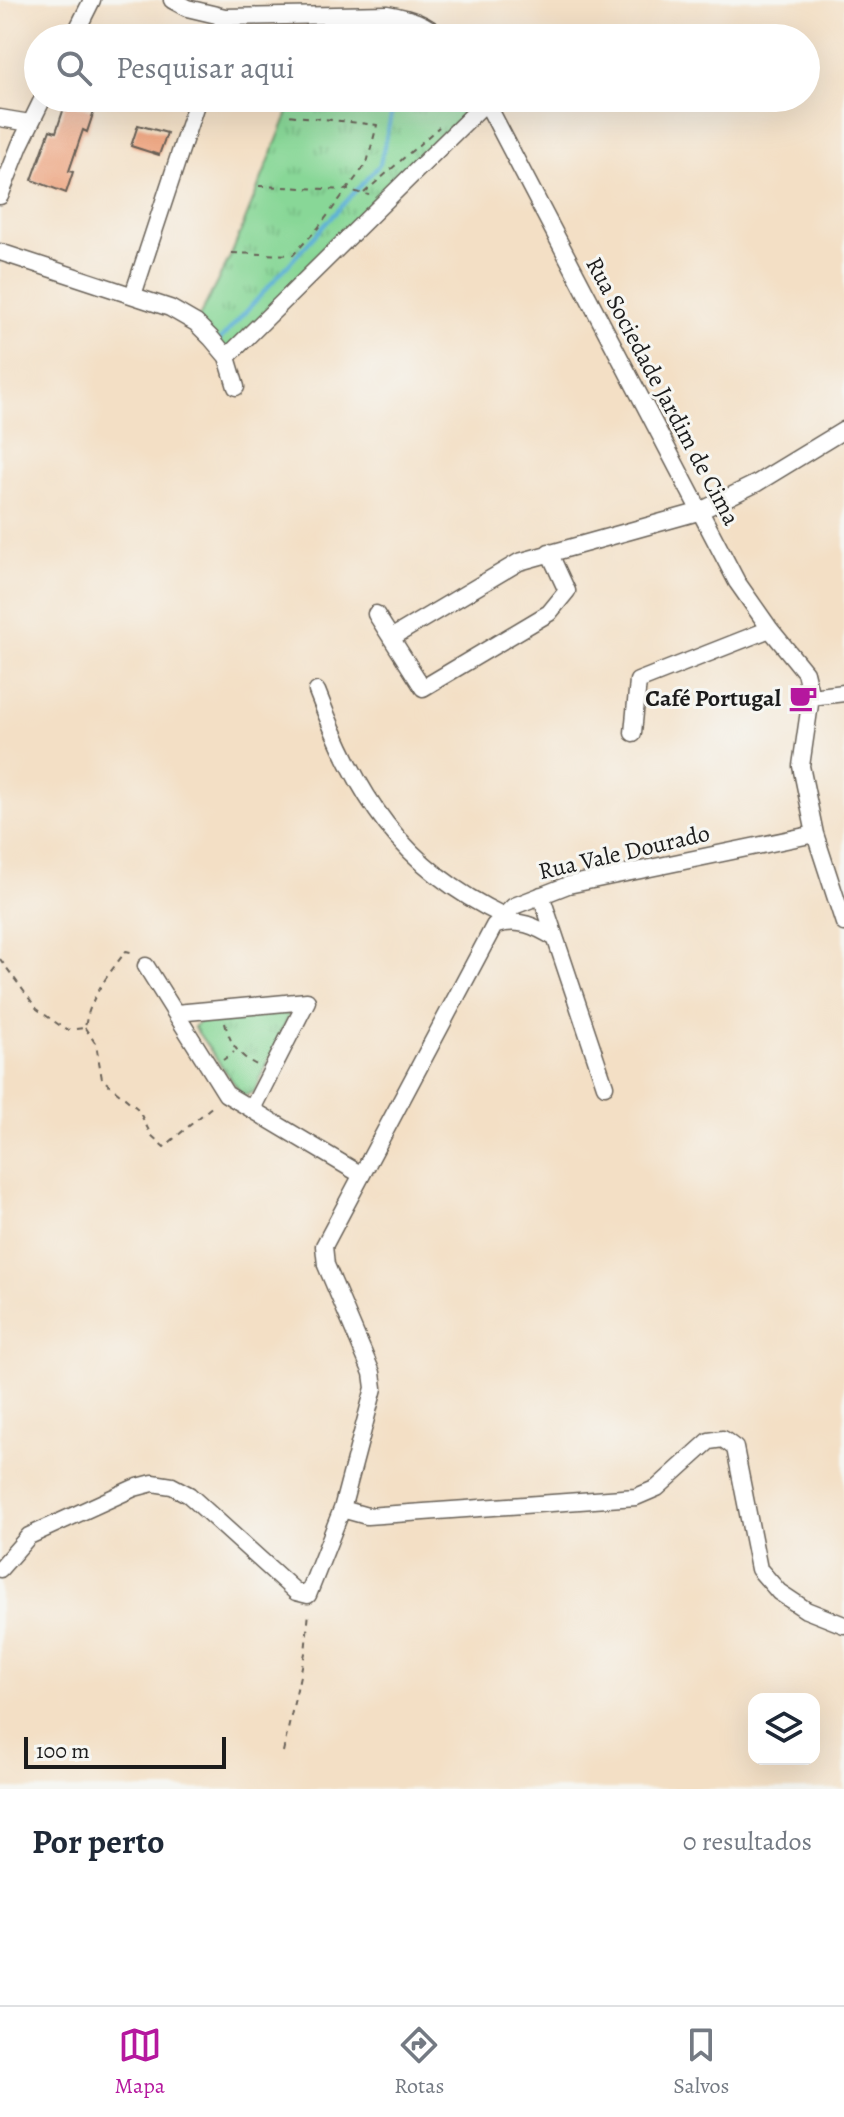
<!DOCTYPE html>
<html lang="pt">
<meta charset="utf-8">
<style>
:root{--surface:#fff;--page:#f6f6f7;--text:#1f2937;--muted:#747a83;--line:#e0e1e3;--accent:#b5179e}
body{margin:0;font-family:Alegreya,serif;background:var(--page);color:var(--text)}
.controls{position:absolute;right:24px;bottom:24px;display:grid;overflow:hidden;border-radius:16px;box-shadow:0 8px 32px #0002}
.controls button{width:72px;height:72px;display:grid;place-items:center;padding:0;border:0;border-bottom:2px solid var(--line);background:var(--surface);color:var(--text);font:40px sans-serif}
.scale{position:absolute;left:24px;bottom:20px;width:202px;box-sizing:border-box;padding-left:8px;border:4px solid #1c1c1c;border-top:0;font-size:22px;line-height:28px;white-space:nowrap;color:#1c1c1c;-webkit-text-stroke:6px #f6f6f2;paint-order:stroke}
.list{margin:0;padding:0;list-style:none}
h2{display:flex;justify-content:space-between;align-items:center;height:104px;margin:0;padding:0 32px;font-size:34px}
h2 small{font-size:26px;font-weight:400;color:var(--muted)}
.icon{flex:none;width:44px;height:44px;fill:none;stroke:currentColor;stroke-width:2;stroke-linecap:round;stroke-linejoin:round}
.map{position:relative;flex:none;width:844px;height:1789px;overflow:hidden}
.search{position:absolute;background:var(--surface);box-shadow:0 8px 32px #0002;left:24px;right:24px;top:24px;height:88px;display:flex;align-items:center;gap:20px;box-sizing:border-box;padding:0 28px;border-radius:44px;color:var(--muted);font-size:30px}
.sheet{height:216px;background:var(--surface)}
nav{display:flex;justify-content:space-around;align-items:center;box-sizing:border-box;height:112px;border-top:2px solid var(--line);background:var(--surface);font-size:22px;color:var(--muted)}
nav a{display:grid;justify-items:center;gap:4px}
nav .on{color:var(--accent)}
.map>svg:first-child{display:block}
.park{fill:url(#park-tufts);stroke:#527a5a;stroke-width:2}
.lines{fill:none;stroke-linecap:round;stroke-linejoin:round}
.stream{stroke:#5db0d8;stroke-width:4}
.building{fill:#eca07a}
.street-casing{stroke:#676057;stroke-width:19}
.path{stroke:#676057;stroke-width:2;stroke-dasharray:6 6;stroke-linecap:butt}
.street{stroke:#fff;stroke-width:16}
.labels{text-anchor:middle;stroke-width:6;stroke-linejoin:round;paint-order:stroke}
.street-label{font-size:24px;fill:#1c1c1c;stroke:#f6f6f2}
.poi-label{font-size:24px;font-weight:bold;fill:#1c1c1c;stroke:#f6f6f2;text-anchor:end}
</style>
<div class="map">
<svg width="844" height="1789" viewBox="0 0 844 1789">
<defs>
<pattern id="park-tufts" width="24" height="20" patternUnits="userSpaceOnUse" patternTransform="scale(2)"><rect width="24" height="20" fill="#88d797"/><path d="M3 7l-1-3M5 7V3M7 7l1-3M15 17l-1-3M17 17v-4M19 17l1-3" fill="none" stroke="#75b882"/></pattern>
</defs>
<rect width="100%" height="100%" fill="#f6f6f2"/>
<filter id="ink" filterUnits="userSpaceOnUse"><feTurbulence type="fractalNoise" baseFrequency=".0125" numOctaves="2"/><feDisplacementMap in="SourceGraphic" scale="16" xChannelSelector="R" yChannelSelector="G"/><feConvolveMatrix kernelMatrix="1 2 1 2 8 2 1 2 1" color-interpolation-filters="sRGB"/></filter>
<filter id="wash" filterUnits="userSpaceOnUse"><feTurbulence type="fractalNoise" baseFrequency=".006" numOctaves="4" result="noise"/><feDisplacementMap in="SourceGraphic" scale="32" xChannelSelector="R" yChannelSelector="G"/><feGaussianBlur stdDeviation="1.8" result="paint"/><feColorMatrix in="noise" values="0 0 0 0 0 0 0 0 0 0 0 0 0 0 0 0 0 1.4 0 .05"/><feComposite in="paint" operator="in"/></filter>
<g filter="url(#wash)">
<rect width="100%" height="100%" fill="#f3dfc5"/>
<path class="park" d="M312,16L408,17L441,38H306Z
M291,98H484L227,357L196,323L232,253L287,115Z
M285,1011L289,1016L254,1092L243,1096L194,1027L205,1016Z"/>
<g class="lines">
<path class="stream" d="M409,38L412,27
M220,340L380,164L395,98"/>
</g>
<g id="blocks">
<path class="building" d="M66,102L94,111L87,132L83,130L69,171L73,172L66,193L32,180L50,130L56,132Z
M138,125L167,133L159,155L131,146Z"/>
</g>
</g>
<g filter="url(#ink)">
<use href="#blocks" fill-opacity="0" stroke="#676057" stroke-width="2"/>
<g class="lines">
<defs>
<path id="street" d="M172,0L187,8L225,17L388,14C409,18 426,23 441,38
M73,38L92,0
M218,38L225,17
M484,98L737,582L770,629L805,672L811,697L801,766L815,834L844,923
M0,118L30,123
M0,196L20,145L43,98
M0,252L170,308L196,323L211,338L227,357L236,387
M133,295L198,98
M227,357L486,102
M376,614L423,688L549,613L567,591L549,552
M391,638L519,562L698,512L757,483L844,430
M317,691C357,795 400,867 504,916
M811,697L844,693
M633,733L638,681L770,629
M541,895L605,1086
M496,925C519,918 535,926 555,938
M146,966L226,1094L360,1174
M176,1013L307,1001L252,1109
M342,1509L367,1516L636,1497L657,1488L709,1441L723,1439L735,1448L759,1569L779,1592L806,1610L844,1625
M0,1569L29,1536L134,1488L153,1483L172,1486L189,1495L296,1592L308,1595L342,1509L374,1388L372,1373L326,1265L324,1246L494,926L514,906L568,885L815,834"/>
</defs>
<use href="#street" class="street-casing"/>
<path class="path" d="M259,186L348,190L369,195
M364,193L439,127
M232,253L293,255L318,228L367,163L377,125L287,115
M0,959L37,1009L66,1030L85,1028C89,998 108,975 126,951L135,953
M225,1023C230,1044 239,1057 259,1066
M85,1028L96,1044L102,1079L138,1109L151,1135L164,1147L214,1105
M223,1060L234,1052
M283,1752L305,1653L309,1612"/>
<use href="#street" class="street"/>
</g>
</g>
<defs>
<symbol id="cafe-bare" viewBox="-9 -9 18 18"><path d="M-5.5-4.5H6V0H3Q3 3.5 0 3.5H-2.5Q-5.5 3.5-5.5 0ZM3-3.2v2h1.7v-2ZM-6 4.5H4V6H-6Z" fill="#b5179e" stroke="#f6f6f2" stroke-width="2.5" paint-order="stroke"/></symbol>
</defs>
<g fill-rule="evenodd">
<use href="#cafe-bare" x="783" y="678" width="40" height="40"/>
</g>
<g class="labels">
<g class="street-label">
<text transform="translate(663 391) rotate(62)" y="8">Rua Sociedade Jardim de Cima</text>
<text transform="translate(624 852) rotate(-13)" y="8">Rua Vale Dourado</text>
</g>
<g class="poi-label">
<text x="781" y="706">Café Portugal</text>
</g>
</g>
</svg>
<div class="controls">
<button><svg class="icon" aria-label="layers" viewBox="0 0 24 24"><path d="M12 4l9 5-9 5-9-5zM3 14l9 5 9-5"/></svg></button>
</div>
<div class="scale">100 m</div>
<div class="search"><svg class="icon" aria-label="search" viewBox="0 0 24 24"><circle cx="10" cy="10" r="6"/><path d="M15 15l6 6"/></svg>Pesquisar aqui</div>
</div>
<section class="sheet">
<h2>Por perto<small>0 resultados</small></h2>
<ul class="list">
</ul>
</section>
<nav>
<a class="on"><svg class="icon" aria-label="map" viewBox="0 0 24 24"><path d="M3 6l6-2 6 2 6-2v14l-6 2-6-2-6 2zM9 4v14M15 6v14"/></svg>Mapa</a>
<a><svg class="icon" aria-label="directions" viewBox="0 0 24 24"><path d="M12 3l9 9-9 9-9-9zM9 14v-3h6M13 9l2 2-2 2"/></svg>Rotas</a>
<a><svg class="icon" aria-label="saved" viewBox="0 0 24 24"><path d="M7 4h10v16l-5-4-5 4z"/></svg>Salvos</a>
</nav>
